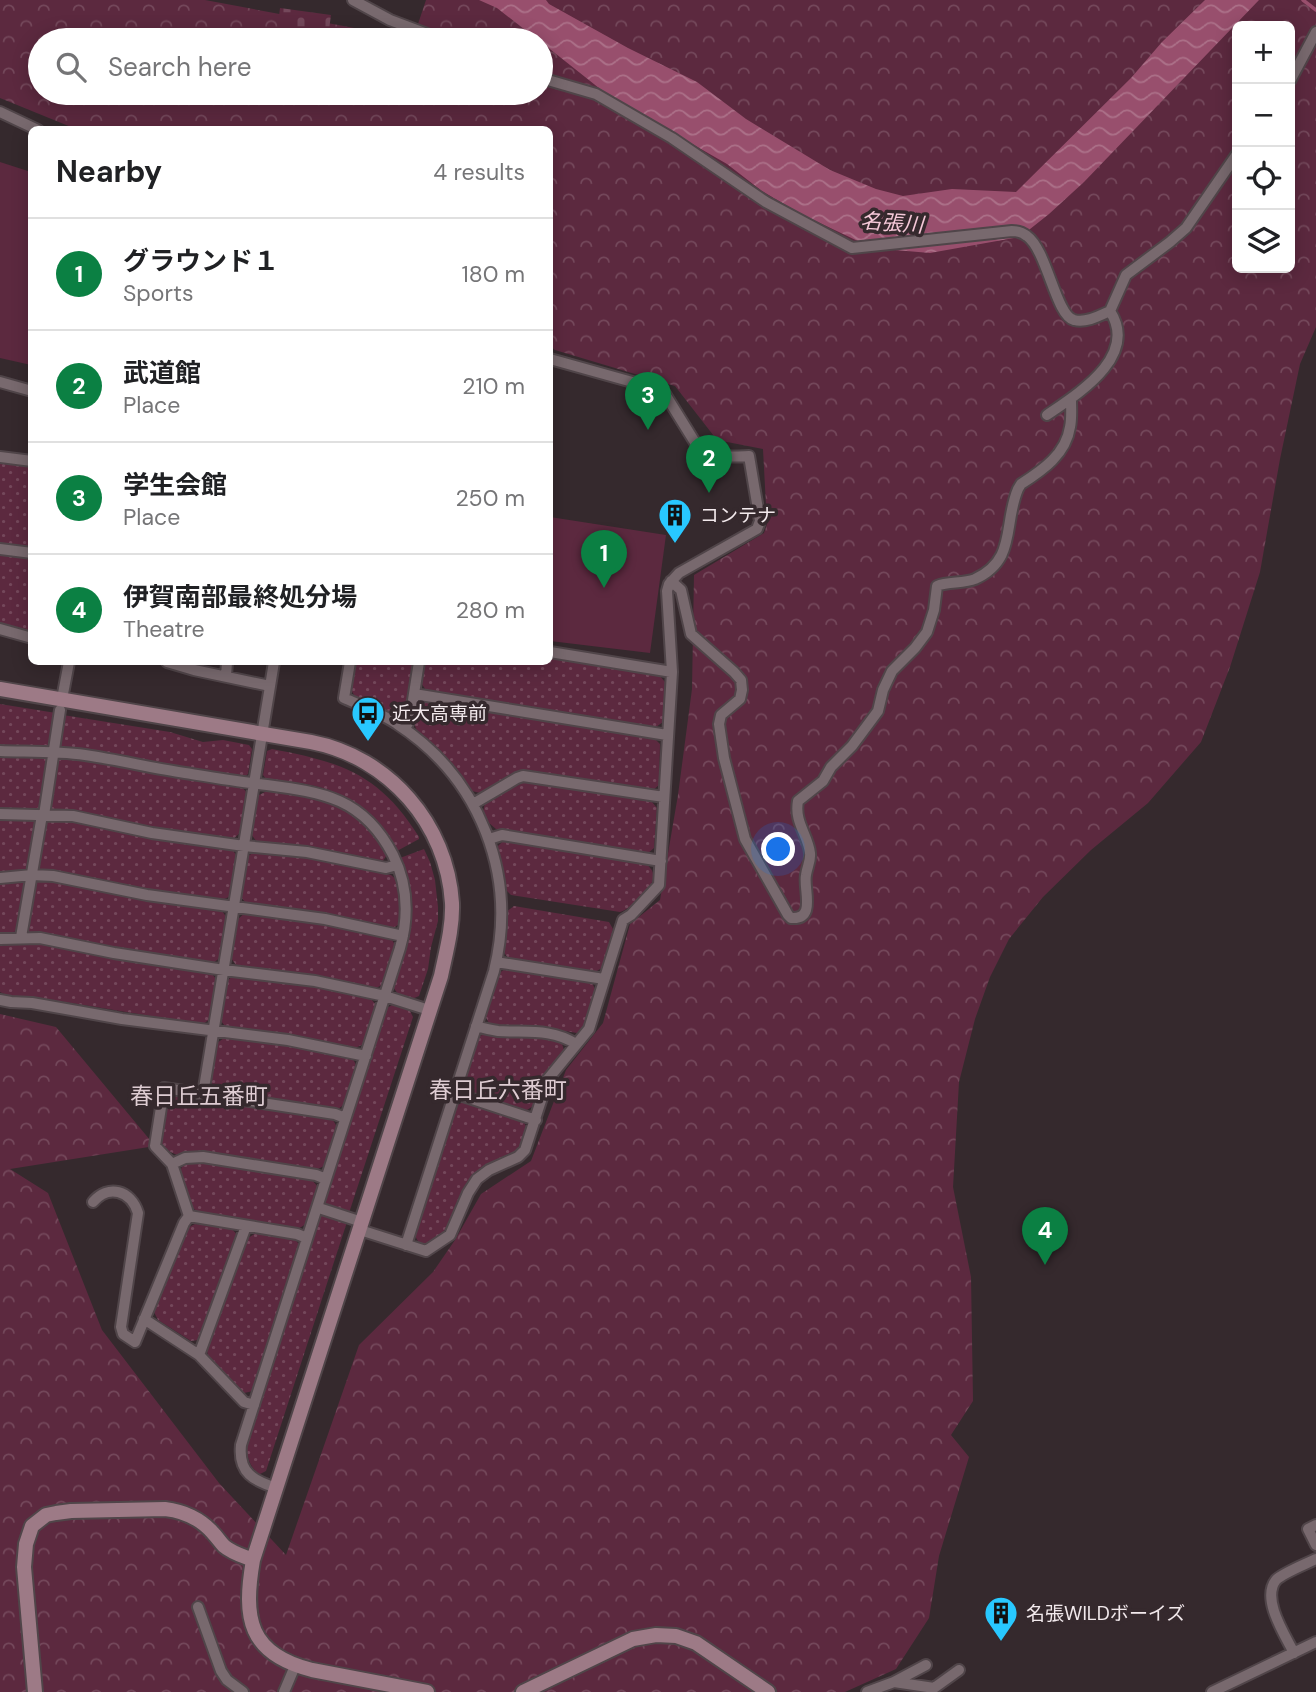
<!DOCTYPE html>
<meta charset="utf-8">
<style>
:root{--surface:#fff;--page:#f2f2f2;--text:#202124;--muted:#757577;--line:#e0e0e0;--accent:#0b8043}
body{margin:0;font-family:"DM Sans","Noto Sans JP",sans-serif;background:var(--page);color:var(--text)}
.controls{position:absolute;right:21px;top:21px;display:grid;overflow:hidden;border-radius:10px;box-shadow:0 4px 18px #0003}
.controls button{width:63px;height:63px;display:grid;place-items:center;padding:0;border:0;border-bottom:2px solid var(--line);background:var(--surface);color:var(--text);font:35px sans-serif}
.you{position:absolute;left:779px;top:850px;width:24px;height:24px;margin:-18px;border:5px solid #fff;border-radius:50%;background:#1a73e8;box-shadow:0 0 0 10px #1a73e833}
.badge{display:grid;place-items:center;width:46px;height:46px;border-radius:50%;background:var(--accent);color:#fff;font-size:23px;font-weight:700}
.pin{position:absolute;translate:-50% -58px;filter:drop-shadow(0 2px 4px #0008)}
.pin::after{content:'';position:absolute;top:37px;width:24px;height:21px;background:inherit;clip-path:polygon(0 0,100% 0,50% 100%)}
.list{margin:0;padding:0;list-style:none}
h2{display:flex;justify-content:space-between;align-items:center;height:91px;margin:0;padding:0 28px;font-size:30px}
h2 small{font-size:23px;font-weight:400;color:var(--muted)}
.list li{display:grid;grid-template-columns:46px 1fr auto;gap:21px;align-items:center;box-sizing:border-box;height:112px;padding:0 28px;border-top:2px solid var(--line)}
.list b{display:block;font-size:26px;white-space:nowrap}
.list p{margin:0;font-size:23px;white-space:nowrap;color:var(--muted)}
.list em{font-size:23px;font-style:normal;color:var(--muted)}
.icon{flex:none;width:38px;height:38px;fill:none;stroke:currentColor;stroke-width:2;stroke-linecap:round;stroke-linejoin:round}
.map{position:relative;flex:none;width:1316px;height:1692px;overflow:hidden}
.search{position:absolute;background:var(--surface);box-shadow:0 4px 18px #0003;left:28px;top:28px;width:525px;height:77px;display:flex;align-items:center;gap:18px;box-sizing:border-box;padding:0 24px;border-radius:38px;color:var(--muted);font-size:26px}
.panel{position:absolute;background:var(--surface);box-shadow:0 4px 18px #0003;left:28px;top:126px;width:525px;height:539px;border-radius:10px}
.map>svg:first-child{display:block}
.grass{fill:url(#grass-dots)}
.forest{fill:url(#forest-crowns);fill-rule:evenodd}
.cemetery{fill:url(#cemetery-stones)}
.pitch{fill:#5c293f}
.water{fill:url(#water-waves)}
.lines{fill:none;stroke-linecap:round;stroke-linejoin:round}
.stream{stroke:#984f6d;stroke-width:3.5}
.street-casing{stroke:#504549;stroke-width:14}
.secondary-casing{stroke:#504549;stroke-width:18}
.street{stroke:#78696e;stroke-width:10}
.secondary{stroke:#9d7a86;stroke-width:14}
.labels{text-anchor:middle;stroke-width:7;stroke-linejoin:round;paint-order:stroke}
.poi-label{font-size:19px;fill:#f2e9ec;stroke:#35292d;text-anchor:start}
.water-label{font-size:21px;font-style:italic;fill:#f6c9d9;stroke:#35292d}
.quarter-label{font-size:23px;fill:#deccd2;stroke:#35292d}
</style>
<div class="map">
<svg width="1316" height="1692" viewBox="0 0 1316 1692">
<defs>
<pattern id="grass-dots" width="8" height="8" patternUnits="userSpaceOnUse" patternTransform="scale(1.75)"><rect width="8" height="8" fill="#5c293f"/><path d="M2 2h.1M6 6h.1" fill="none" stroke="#74485b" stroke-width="1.8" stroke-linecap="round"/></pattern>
<pattern id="forest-crowns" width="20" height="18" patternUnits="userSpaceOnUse" patternTransform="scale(1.75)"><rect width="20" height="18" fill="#5c293f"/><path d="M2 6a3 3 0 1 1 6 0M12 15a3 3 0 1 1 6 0" fill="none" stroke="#74485b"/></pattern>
<pattern id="cemetery-stones" width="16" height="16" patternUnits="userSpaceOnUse" patternTransform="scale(1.75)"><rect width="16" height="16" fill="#5c293f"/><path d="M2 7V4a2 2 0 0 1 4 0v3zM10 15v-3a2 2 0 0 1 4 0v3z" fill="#74485b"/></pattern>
<pattern id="water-waves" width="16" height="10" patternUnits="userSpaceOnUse" patternTransform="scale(1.75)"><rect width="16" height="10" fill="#984f6d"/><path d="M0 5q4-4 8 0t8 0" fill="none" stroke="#ac7189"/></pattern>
</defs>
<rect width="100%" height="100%" fill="#35292d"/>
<path class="grass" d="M0,462L31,466V548L0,543Z
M0,554L31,557V633L0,624Z
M550,657L659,675L665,682L663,722L656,727L426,690L421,683L424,662H550Z
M356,662H413L404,714L397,717L369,702L356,698L351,690Z
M424,700L654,738L660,744L659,785L652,791L529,770L515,773L480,793L472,791L459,772L445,756L417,731L414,723L417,705Z
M0,704L56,713L52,747H0Z
M63,715L170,732L203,742L223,740L249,745L252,749L248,774L244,777L151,763L109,754L58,747Z
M272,749C341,762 380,774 419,837V839L397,851C379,819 351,794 315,786C299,782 282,781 266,779L263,775L267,751Z
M0,757H51L42,809L0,808Z
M55,757L85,760L179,778L242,787L247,793L240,833L233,839L151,827L86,813L47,809Z
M526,781L652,802L657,808L654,848L648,853L496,829L489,823L483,812L485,803Z
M267,791C300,795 333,798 360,820C371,829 379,843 387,855L382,862L310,847L257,842L251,834L259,795Z
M0,820L37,821L29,870L0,872Z
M44,820L69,822L232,849L236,855L231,896L222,900L139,888L37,870Z
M504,840L647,864C649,867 653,870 653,874C656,887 631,909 620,912L511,895L505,889L503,871L497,847Z
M424,849L430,862L435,880L438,907V921L431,947L428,969L419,996L412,999L398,994L393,987C402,959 414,931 412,901C410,886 405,872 400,858Z
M254,852L334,861L391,875L398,881L402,902L401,923L393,928L326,914L246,903L241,897L247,857Z
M26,880L19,931L0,934V883Z
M35,880L59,882L159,902L222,911L227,918L221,957L213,963L110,947L57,935L27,933Z
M514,906L609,922L613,929L602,968L595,972L508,958L503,951L506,912Z
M245,913L304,920L391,938L395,945L382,985L376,988L320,976L236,965L231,958L238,919Z
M21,943L52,945L107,958L211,973L217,980L210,1019L203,1024C153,1017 103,1008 53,1000C37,998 13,999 0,992V946Z
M505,969L591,981L595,989L584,1026L577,1033L529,1025H496L489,1023L485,1016L499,973Z
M234,975L310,986L371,999L376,1005L364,1044L355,1048L280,1033L225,1026L221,1021L227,981Z
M394,1004L409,1009L413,1017L349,1213L323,1205L385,1009Z
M485,1034L531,1036L561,1041L564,1050L542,1076L533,1106L527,1110L467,1092L462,1085L477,1037Z
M224,1038L283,1045L353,1059L357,1067L345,1104L338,1109L215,1089L211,1082L217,1043Z
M175,1094L333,1120L337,1127L326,1165L318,1169L203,1151L185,1152L177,1155C170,1152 165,1149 161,1142L167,1100Z
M463,1102L523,1121L527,1128C524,1136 522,1146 515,1152C509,1158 498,1160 490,1163C481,1168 472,1176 466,1184C453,1201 449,1249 419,1243L414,1234L456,1106Z
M200,1161L312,1180L318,1187L306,1224L298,1229L198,1212L193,1208L179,1172L184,1164Z
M321,1213L347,1222L266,1471L260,1474C250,1469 248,1458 246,1448Z
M195,1224L232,1229L238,1236L198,1340L191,1341L158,1320L154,1312L189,1227Z
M256,1233L295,1239L300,1246L253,1391L244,1393L209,1357L206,1349L248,1238Z"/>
<path class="forest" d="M0,0H205L413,39L426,0H1316V327L1300,364L1280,459L1260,572L1230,667L1201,742L1148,803L1091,850L1043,897L1009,939L990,977L975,1019L959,1082L953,1187L971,1277L973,1401L951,1435L969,1457L939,1556L929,1618L896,1669L845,1692H0V1014L56,1027L155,1146L10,1169L48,1193L102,1330L219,1483L286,1555L359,1345L433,1272L455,1240L481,1194L531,1161L566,1070L603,1023L630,924L660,900L678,795L692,689L694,575L764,533L767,524L763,449L717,440L675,386L555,350L550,346V130L76,129L0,98ZM1237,26H1290V268H1237ZM40,40H541V93H40Z"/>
<path class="cemetery" d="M280,8L331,15L328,37L307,34L305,40H276Z"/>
<path class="pitch" d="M0,162L31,172V365L0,358Z
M550,517L666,535L650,653L550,641Z"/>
<path class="water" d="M479,0H546L549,4L628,48L697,82L746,119L830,170L876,189L903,196L952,189L1016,192L1131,78L1162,42L1205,0H1259L1084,182L1049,214L1020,237L930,253L895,250L862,243L801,214L762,191L727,164L609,96L541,42V40H538L497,8Z"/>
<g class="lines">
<path class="stream" d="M1303,0L1316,10"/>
<defs>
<path id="street" d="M353,0L390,20L443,40
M541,78L596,94L672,138L766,202L852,248L1012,231C1017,231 1022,232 1027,236C1047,250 1056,316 1074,320C1086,323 1099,316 1110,311L1126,275L1170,242L1186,228L1237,154
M1290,81L1316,32
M0,112L38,130
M0,382L32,391
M1047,415C1079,393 1139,356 1110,311
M0,457L32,461
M0,549L32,553
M671,581L681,590L691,634L734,672L741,680L742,690L740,699L721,715L719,724L724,758L745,839L788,915L791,918C817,920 803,889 806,875C807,867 811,861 810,853C808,835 794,822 798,801L823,781L831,767L852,746L878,711L883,690L892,671L915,648L927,632L934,610L937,586C948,581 963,584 975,579C1017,560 1003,524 1018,489L1021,484C1043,470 1066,454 1070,427C1072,418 1071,408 1071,399
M0,629L32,638
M550,652L672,672
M167,662L194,670L270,686
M350,662L344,698C362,706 381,713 397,724C480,778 518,875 494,971L406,1245
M226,676L227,662
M414,694L667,735
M62,699L69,662
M405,729L410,719L419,662
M0,751C28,752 57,751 85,755C119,760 152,768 185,773C210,777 234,781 259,784C319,792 362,795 393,855C408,885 409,916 400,948L241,1445C238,1473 254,1481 277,1488
M473,804L517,778L523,776L664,797
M0,814L73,816L152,833L244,846L307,852L386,868L397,865
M44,815L60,710
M489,839L502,835L661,861
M0,878L32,875L53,876L147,895L325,919L403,936
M21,937L42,815
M0,939L40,938L114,953L224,970L315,981L385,996L429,1010
M496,962L604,979
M0,1000L11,1002L32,1003L122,1019L288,1040L366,1056
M476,1026C483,1028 491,1030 498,1031C526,1033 551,1028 576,1044
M454,1093L536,1120
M203,1094L274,662
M172,1164L185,1158L203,1157L316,1175L326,1179
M93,1202C108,1184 131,1190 138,1213L121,1327L123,1334L135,1342L184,1223L189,1216L172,1164L155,1146L164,1088L335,1114L345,1118
M322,1209L362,1222
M189,1216L297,1234L307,1238
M360,1230L426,1251L450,1235L468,1193L477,1179L489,1170L518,1157L525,1150L548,1079L589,1029L623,920L631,915L659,885L672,672L667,591L669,584L679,573L757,529L760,521L749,456C728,457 712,459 696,444L665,394L661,390L550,359
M144,1319L199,1355L244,1402L254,1405
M199,1355L246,1226
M1316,1525L1308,1529L1316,1545
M198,1607L221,1671L227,1680L243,1692
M1294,1653C1285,1635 1261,1599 1276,1580C1283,1573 1306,1564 1316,1559
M894,1682L934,1688L959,1670
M284,1692L295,1666
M867,1692L894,1682L926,1665
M1212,1692L1316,1642"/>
<path id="secondary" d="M0,689L311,742C389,757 447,824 452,903C453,927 446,952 441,976L253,1560C243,1618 248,1654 312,1670L427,1692
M35,1692L24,1567L26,1544L32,1526L46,1515L56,1513L71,1511L165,1509C183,1511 201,1519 213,1533C217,1537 220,1542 224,1546C232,1553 243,1556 253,1560
M523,1692L633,1639L656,1635L676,1636L696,1643L768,1692"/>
</defs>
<use href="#street" class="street-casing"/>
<use href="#secondary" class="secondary-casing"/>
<use href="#street" class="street"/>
<use href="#secondary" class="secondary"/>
</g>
<defs>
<symbol id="building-pin" viewBox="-11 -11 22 30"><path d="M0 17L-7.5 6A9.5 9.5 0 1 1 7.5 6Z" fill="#28c8ff" stroke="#35292d"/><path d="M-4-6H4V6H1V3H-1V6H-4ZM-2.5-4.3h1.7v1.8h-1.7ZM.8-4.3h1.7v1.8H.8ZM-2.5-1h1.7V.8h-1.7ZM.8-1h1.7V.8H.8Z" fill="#111"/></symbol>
<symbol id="bus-pin" viewBox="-11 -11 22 30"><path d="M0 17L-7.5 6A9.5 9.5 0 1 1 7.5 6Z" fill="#28c8ff" stroke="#35292d"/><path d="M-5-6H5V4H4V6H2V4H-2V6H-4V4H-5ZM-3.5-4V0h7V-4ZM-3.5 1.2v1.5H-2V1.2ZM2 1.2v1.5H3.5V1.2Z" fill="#111"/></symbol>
</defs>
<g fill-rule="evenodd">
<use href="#building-pin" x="656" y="496" width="38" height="52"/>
<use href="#bus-pin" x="349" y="694" width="38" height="52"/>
<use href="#building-pin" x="982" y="1594" width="38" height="52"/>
</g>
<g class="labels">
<g class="poi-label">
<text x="700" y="522">コンテナ</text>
<text x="392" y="720">近大高専前</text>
<text x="1026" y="1620">名張WILDボーイズ</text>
</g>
<g class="water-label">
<text transform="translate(892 223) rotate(4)" y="7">名張川</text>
</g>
<g class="quarter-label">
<text x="498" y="1098">春日丘六番町</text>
<text x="199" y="1104">春日丘五番町</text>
</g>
</g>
</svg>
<div class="controls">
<button>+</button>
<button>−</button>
<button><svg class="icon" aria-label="locate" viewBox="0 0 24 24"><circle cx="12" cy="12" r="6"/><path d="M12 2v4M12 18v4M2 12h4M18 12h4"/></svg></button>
<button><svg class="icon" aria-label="layers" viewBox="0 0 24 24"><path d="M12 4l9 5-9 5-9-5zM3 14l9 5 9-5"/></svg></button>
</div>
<div class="you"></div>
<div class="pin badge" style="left:604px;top:588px">1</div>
<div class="pin badge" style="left:709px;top:493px">2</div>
<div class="pin badge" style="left:648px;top:430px">3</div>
<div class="pin badge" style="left:1045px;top:1265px">4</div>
<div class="search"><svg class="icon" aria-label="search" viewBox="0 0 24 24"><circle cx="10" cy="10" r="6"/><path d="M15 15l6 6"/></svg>Search here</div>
<section class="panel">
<h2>Nearby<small>4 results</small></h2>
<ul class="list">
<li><span class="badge">1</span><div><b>グラウンド１</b><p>Sports</p></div><em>180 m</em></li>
<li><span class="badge">2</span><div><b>武道館</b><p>Place</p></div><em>210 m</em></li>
<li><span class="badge">3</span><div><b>学生会館</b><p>Place</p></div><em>250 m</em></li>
<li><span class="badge">4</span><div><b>伊賀南部最終処分場</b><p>Theatre</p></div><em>280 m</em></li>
</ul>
</section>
</div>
